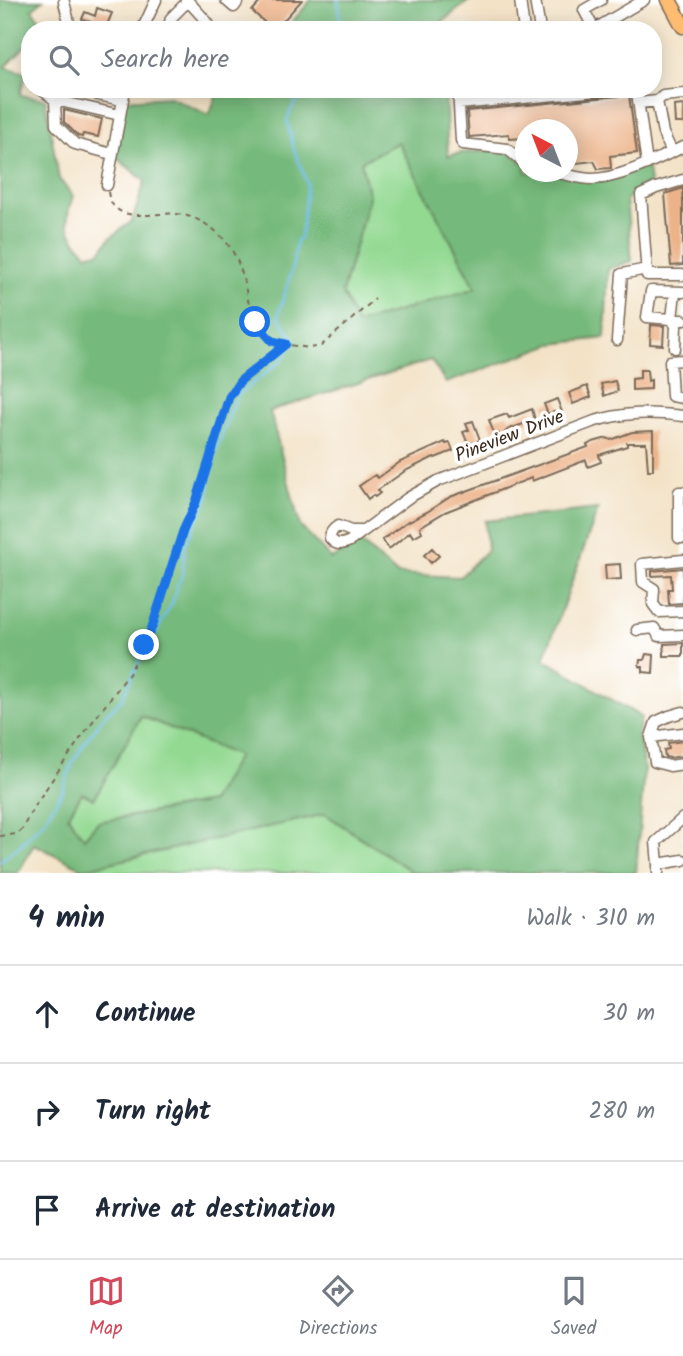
<!DOCTYPE html>
<meta charset="utf-8">
<style>
:root{--surface:#fff;--page:#f6f6f7;--text:#1f2937;--muted:#747a83;--line:#e0e1e3;--accent:#d1495b}
body{margin:0;font-family:Kalam,sans-serif;background:var(--page);color:var(--text)}
.compass{position:absolute;left:515px;top:119px;width:63px;height:63px;border-radius:50%;background:var(--surface);box-shadow:0 4px 18px #0003;rotate:318deg}
.stop{position:absolute;width:21px;height:21px;margin:-16px;border:5px solid #1a73e8;border-radius:50%;background:#fff}
.stop.end{background:#1a73e8;border-color:#fff;box-shadow:0 2px 7px #0008}
.list{margin:0;padding:0;list-style:none}
h2{display:flex;justify-content:space-between;align-items:center;height:91px;margin:0;padding:0 28px;font-size:30px}
h2 small{font-size:23px;font-weight:400;color:var(--muted)}
.list li{display:grid;grid-template-columns:46px 1fr auto;gap:21px;align-items:center;box-sizing:border-box;height:98px;padding:0 28px;border-top:2px solid var(--line)}
.list b{display:block;font-size:26px;white-space:nowrap}
.list em{font-size:23px;font-style:normal;color:var(--muted)}
.icon{flex:none;width:38px;height:38px;fill:none;stroke:currentColor;stroke-width:2;stroke-linecap:round;stroke-linejoin:round}
.map{position:relative;flex:none;width:683px;height:873px;overflow:hidden}
.search{position:absolute;background:var(--surface);box-shadow:0 4px 18px #0003;left:21px;right:21px;top:21px;height:77px;display:flex;align-items:center;gap:18px;box-sizing:border-box;padding:0 24px;border-radius:28px;color:var(--muted);font-size:26px}
.sheet{height:385px;background:var(--surface)}
nav{display:flex;justify-content:space-around;align-items:center;box-sizing:border-box;height:98px;border-top:2px solid var(--line);background:var(--surface);font-size:19px;color:var(--muted)}
nav a{display:grid;justify-items:center;gap:4px}
nav .on{color:var(--accent)}
.map>svg:first-child{display:block}
.green{fill:#93d992;stroke:#678258;stroke-width:2}
.forest{fill:#76b97c;stroke:#58724d;stroke-width:2;fill-rule:evenodd}
.lines{fill:none;stroke-linecap:round;stroke-linejoin:round}
.stream{stroke:#6dbde8;stroke-width:2.5}
.building{fill:#ecb288}
.minor-casing{stroke:#7b6a59;stroke-width:13}
.major-casing{stroke:#7b6a59;stroke-width:17}
.path{stroke:#7b6a59;stroke-width:2;stroke-dasharray:5 5;stroke-linecap:butt}
.minor{stroke:#fff;stroke-width:10}
.major{stroke:#fdbc6f;stroke-width:14}
.route{stroke:#1a73e8;stroke-width:9}
.labels{text-anchor:middle;stroke-width:7;stroke-linejoin:round;paint-order:stroke}
.street-label{font-size:19px;fill:#3b2a1e;stroke:#fff}
</style>
<div class="map">
<svg width="683" height="873" viewBox="0 0 683 873">
<rect width="100%" height="100%" fill="#fff"/>
<filter id="ink" filterUnits="userSpaceOnUse"><feTurbulence type="fractalNoise" baseFrequency=".0143" numOctaves="2"/><feDisplacementMap in="SourceGraphic" scale="14" xChannelSelector="R" yChannelSelector="G"/><feConvolveMatrix kernelMatrix="1 2 1 2 8 2 1 2 1" color-interpolation-filters="sRGB"/></filter>
<filter id="wash" filterUnits="userSpaceOnUse"><feTurbulence type="fractalNoise" baseFrequency=".00686" numOctaves="4" result="noise"/><feDisplacementMap in="SourceGraphic" scale="28" xChannelSelector="R" yChannelSelector="G"/><feGaussianBlur stdDeviation="1.57" result="paint"/><feColorMatrix in="noise" values="0 0 0 0 0 0 0 0 0 0 0 0 0 0 0 0 0 1.4 0 .05"/><feComposite in="paint" operator="in"/></filter>
<g filter="url(#wash)">
<rect width="100%" height="100%" fill="#f3e2c6"/>
<path class="green" d="M399,142L476,288L357,324L342,293L369,197L361,161Z
M141,716L239,756L211,802L98,822L84,839L68,816L82,793L94,799Z
M325,814L414,873H89L83,869Z"/>
<path class="forest" d="M0,0H43L32,9L44,26L41,30H30V41L5,67L26,73L20,95L45,99L59,179L73,196C62,226 67,231 87,254L100,252L110,238L132,221L145,181L112,154L122,100L170,97L209,115L219,89H445L448,156L460,153L507,149L525,164L526,172H555L592,179L647,164L650,182L626,199L632,261L608,269L605,338L552,344L446,383L431,360L270,411L300,526L331,559L360,542L397,574L460,577L487,550L485,521L598,509L544,659L641,717L638,734L644,768L636,873H414L325,814L83,869L34,844L18,873H0ZM398,142L476,288L357,324L342,293L369,197L361,162ZM141,716L238,756L211,802L98,822L84,838L68,816L82,793L94,799Z
M311,0H470L443,21V30H285Z"/>
<g class="lines">
<path class="stream" d="M338,0L342,30
M0,861L19,846L44,821L63,790L72,763L87,739L106,714L122,699L144,650L149,646L173,601L178,584L182,576L185,545L208,498L210,479L216,451L237,396L282,360L295,341L278,316L291,273L297,240L300,239L301,234L307,183L294,150L287,120L291,110L303,89"/>
</g>
<g id="blocks">
<path class="building" d="M262,0H302L275,30H273L252,11Z
M97,8L112,13L105,30L92,27L93,23L82,19L85,12L95,16Z
M629,95L637,153L610,156L611,168L598,169L594,161L568,164V130H526V138L509,139V134L469,137L467,111Z
M683,105V123H675L674,106Z
M64,110L102,119L98,137L83,134L82,137L78,136L64,122Z
M683,188V265L671,266L665,194Z
M651,325L664,326L663,345L650,344Z
M640,370H647L648,381L651,380V389L632,390V379L640,378Z
M615,381L618,391L604,396L601,384Z
M587,386L591,397L573,404L569,393Z
M557,399L562,412L555,414L554,412L548,414L544,404Z
M532,409L535,420L509,429L505,432L506,435L500,438L499,434L495,436L489,420L507,414L509,418Z
M473,421L480,440L469,445L463,432L469,430L466,423Z
M653,431V470H648L646,443H627V446L599,455L601,462L588,467L586,460L532,481L531,478L445,512L420,527L422,532L413,537L410,532L389,549L382,540L405,523L427,512L450,497L588,447L587,445L593,442L607,438L611,440L632,432Z
M445,442L446,444L450,443L453,451L435,458L434,457L405,471L378,490L380,493L375,497L373,495L368,499L359,486L375,475L378,478L400,462Z
M432,548L439,556L431,563L424,555Z
M620,564L621,579L606,580L605,565Z
M683,568V603L669,604L668,589H672L671,575L652,576V571Z
M683,643V656H664V644Z
M646,654L654,655L653,673L643,672V667L639,666L640,660H644Z
M683,741V756L670,758L665,757L664,750L669,749L668,743Z"/>
</g>
</g>
<g filter="url(#ink)">
<use href="#blocks" fill-opacity="0" stroke="#7b6a59" stroke-width="2"/>
<g class="lines">
<defs>
<path id="minor" d="M226,0L234,7L239,0
M520,0L524,30
M535,0L540,30
M188,1L208,23
M64,2L71,30
M594,29L584,10L601,0
M142,30L156,0
M168,30L171,18L188,1L186,0
M593,30L644,0
M41,89L55,100L120,115
M99,89L98,95L122,100
M458,89L461,140L463,144L507,149L526,164
M635,89L637,93L647,164
M55,100L56,125L75,144L112,154
M657,101L663,96L683,94
M639,103L657,101L663,133L672,152
M459,104L619,89
M554,172C566,174 580,179 593,179C622,178 657,159 683,147
M683,180L656,188L641,195L647,275H683
M107,185L125,89
M675,292L672,319L676,326L675,348
M683,292L651,291L647,317L683,320
M617,340L622,274L647,269
M683,360L670,361L672,396L683,398
M683,492H679V538H683
M362,531H351L338,526C333,529 330,532 330,538C336,546 341,545 350,541L408,498L438,481L592,422C623,412 651,412 683,416
M683,560L642,564L643,582L654,589L653,604L659,612L683,611
M637,630L654,628L659,636L683,635
M683,712L669,716L656,722L651,737L655,762L670,766L683,764
M651,737L683,733
M658,864L656,842L683,818
M658,873V864L683,860"/>
<path id="major" d="M669,0L683,26"/>
</defs>
<use href="#minor" class="minor-casing"/>
<use href="#major" class="major-casing"/>
<path class="path" d="M108,192C113,227 155,211 177,214C188,215 198,219 207,225C223,235 234,250 240,268C250,295 246,327 276,343L309,348L321,346L375,299
M0,836L17,834L22,829L35,805L84,733L129,674L152,627L183,531L196,502L229,397L240,381L286,344"/>
<use href="#minor" class="minor"/>
<use href="#major" class="major"/>
</g>
</g>
<g class="lines" filter="url(#ink)">
<path class="route" d="M144,645L152,627L183,531L196,502L229,397L240,381L286,344L272,341L255,322"/>
</g>
<g class="labels">
<g class="street-label">
<text transform="translate(509 435) rotate(-21)" y="7">Pineview Drive</text>
</g>
</g>
</svg>
<svg class="compass" viewBox="-18 -18 36 36"><path d="M0-13l5 13h-10z" fill="#e53935"/><path d="M0 13l5-13h-10z" fill="#747a83"/></svg>
<div class="stop" style="left:255px;top:322px"></div>
<div class="stop end" style="left:144px;top:645px"></div>
<div class="search"><svg class="icon" aria-label="search" viewBox="0 0 24 24"><circle cx="10" cy="10" r="6"/><path d="M15 15l6 6"/></svg>Search here</div>
</div>
<section class="sheet">
<h2>4 min<small>Walk · 310 m</small></h2>
<ul class="list">
<li><svg class="icon" aria-label="ahead" viewBox="0 0 24 24"><path d="M12 20V5M6 11l6-6 6 6"/></svg><div><b>Continue</b></div><em>30 m</em></li>
<li><svg class="icon" aria-label="right" viewBox="0 0 24 24"><path d="M7 20v-9h11M14 6l5 5-5 5"/></svg><div><b>Turn right</b></div><em>280 m</em></li>
<li><svg class="icon" aria-label="arrive" viewBox="0 0 24 24"><path d="M6 21V4h12l-3 4 3 4H6"/></svg><div><b>Arrive at destination</b></div></li>
</ul>
</section>
<nav>
<a class="on"><svg class="icon" aria-label="map" viewBox="0 0 24 24"><path d="M3 6l6-2 6 2 6-2v14l-6 2-6-2-6 2zM9 4v14M15 6v14"/></svg>Map</a>
<a><svg class="icon" aria-label="directions" viewBox="0 0 24 24"><path d="M12 3l9 9-9 9-9-9zM9 14v-3h6M13 9l2 2-2 2"/></svg>Directions</a>
<a><svg class="icon" aria-label="saved" viewBox="0 0 24 24"><path d="M7 4h10v16l-5-4-5 4z"/></svg>Saved</a>
</nav>
